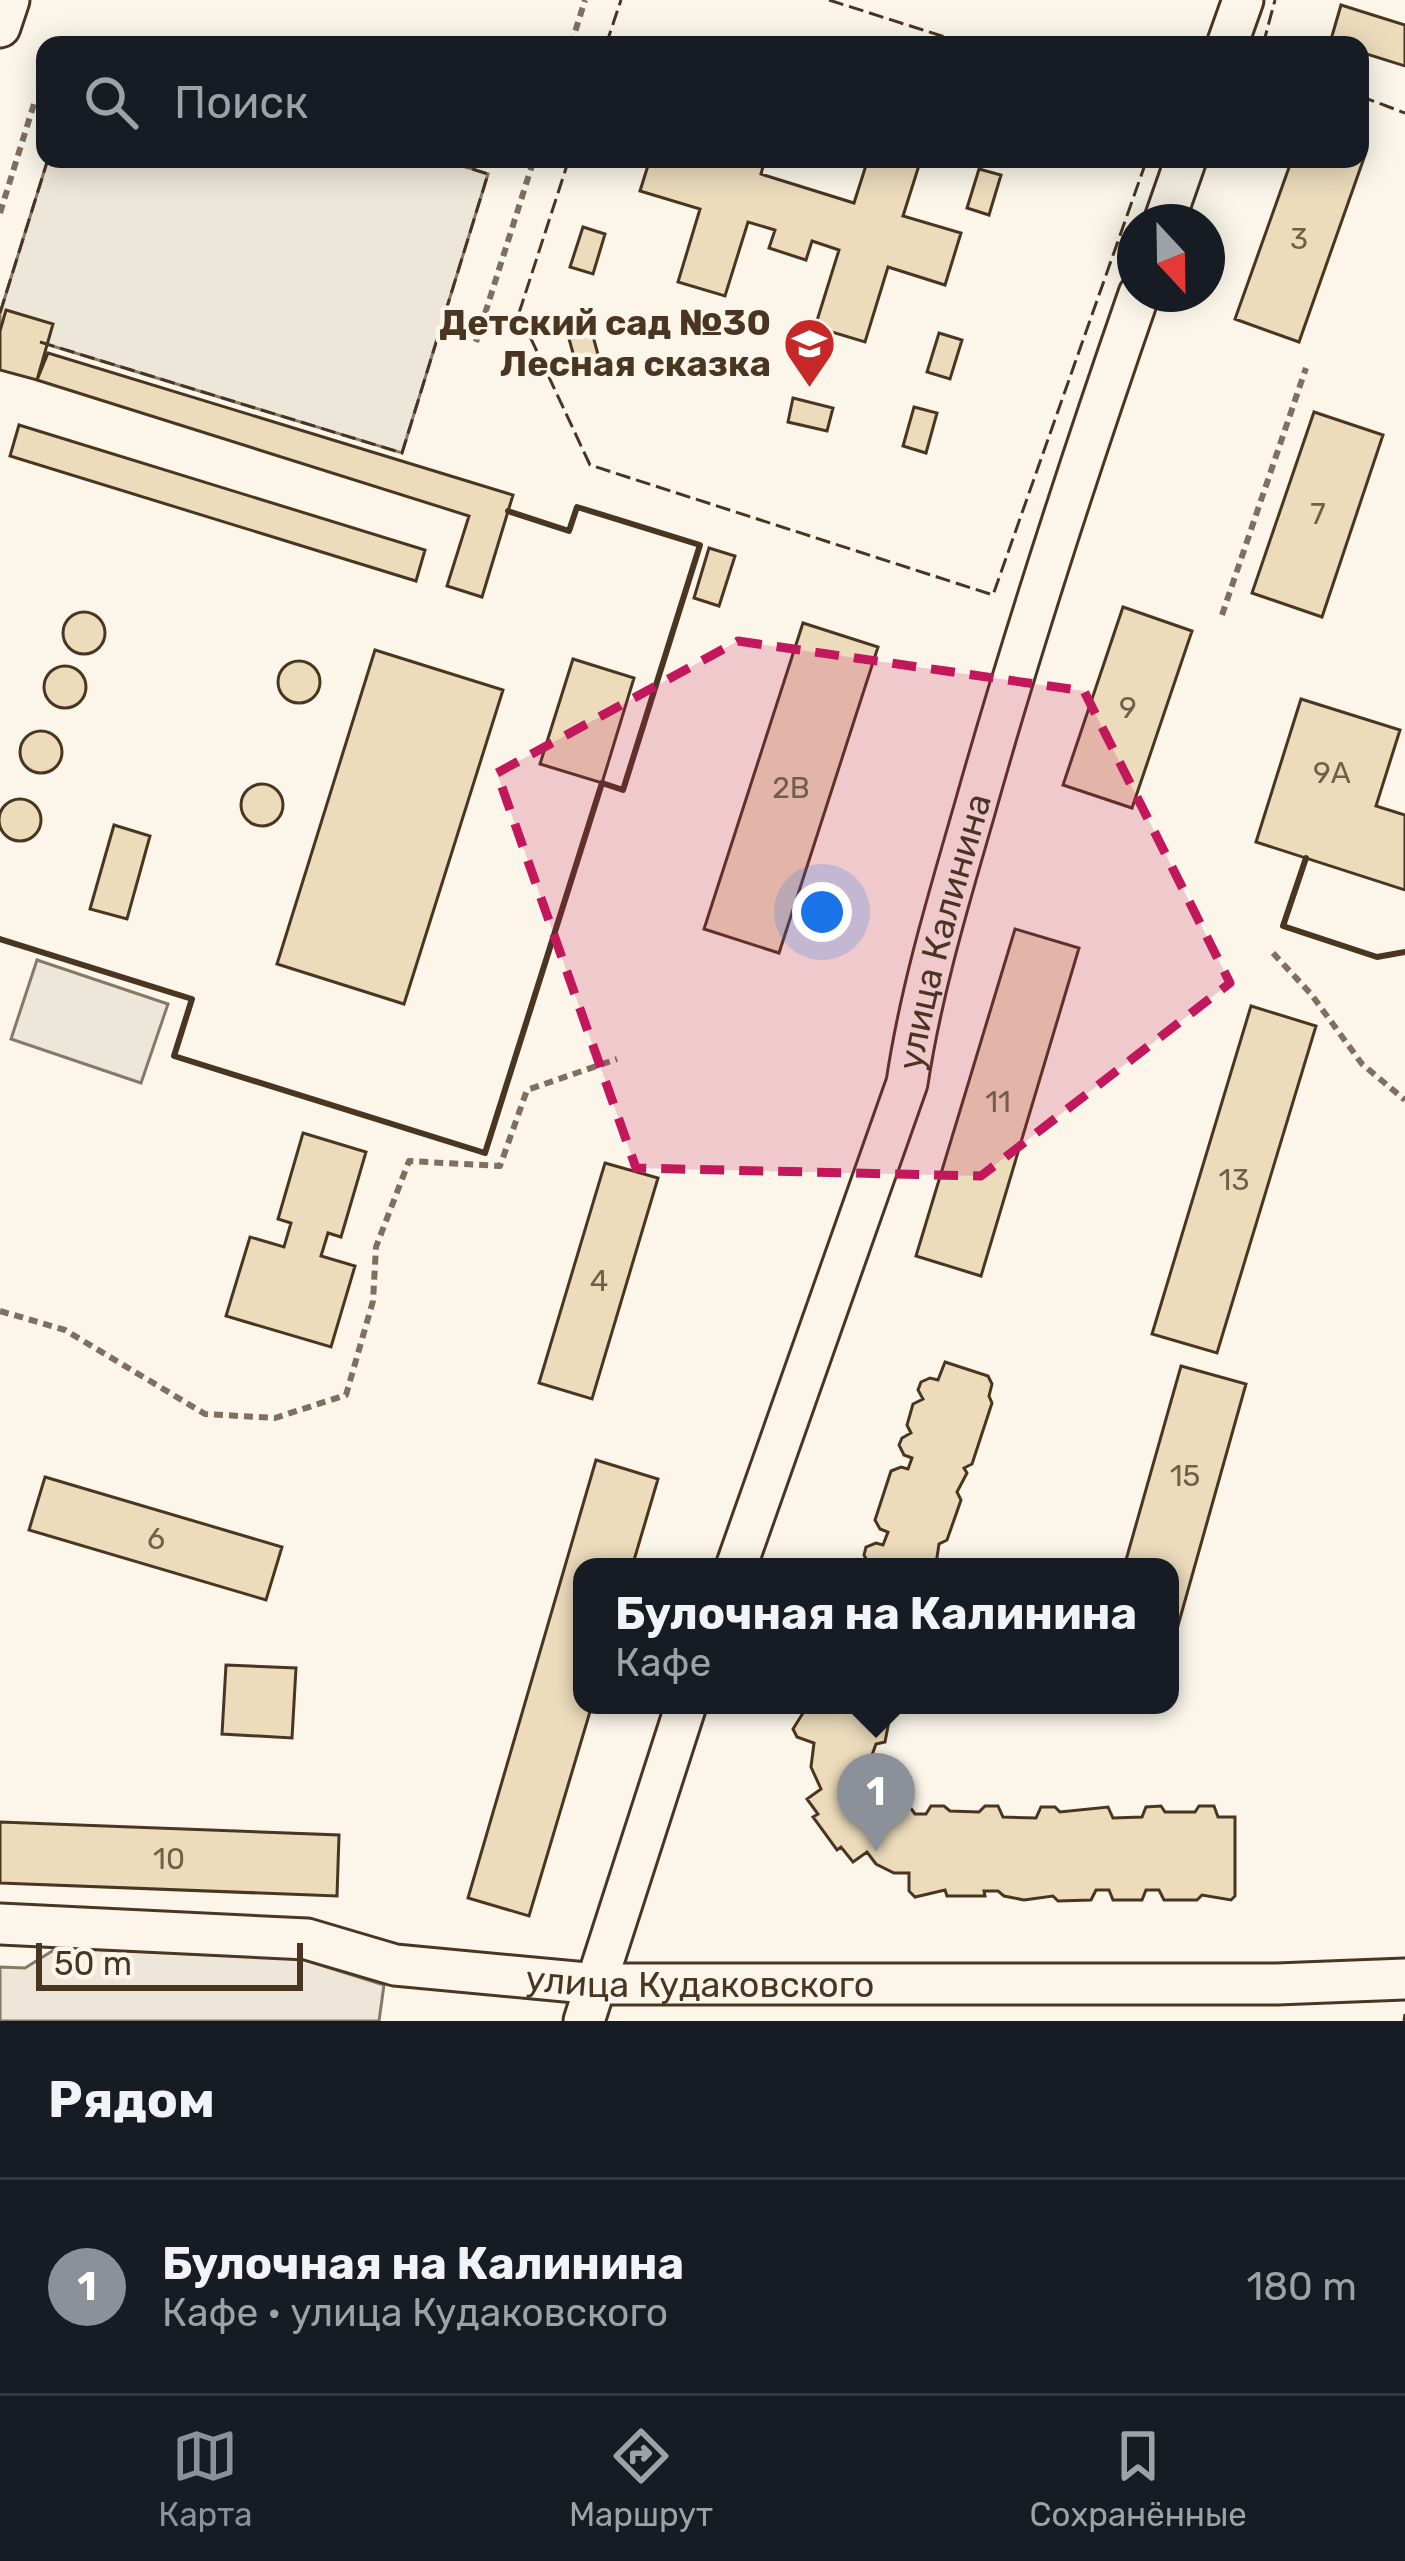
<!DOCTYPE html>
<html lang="ru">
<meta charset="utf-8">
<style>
:root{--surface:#171b24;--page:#20242c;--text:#f1f3f6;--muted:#9ea1a6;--line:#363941;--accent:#8c9099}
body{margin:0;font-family:Rubik,sans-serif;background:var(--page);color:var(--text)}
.compass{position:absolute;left:1117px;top:204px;width:108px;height:108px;border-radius:50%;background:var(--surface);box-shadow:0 6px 30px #0003;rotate:158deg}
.scale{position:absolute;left:36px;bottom:30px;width:267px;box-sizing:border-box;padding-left:12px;border:6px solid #4a3520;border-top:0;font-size:33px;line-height:42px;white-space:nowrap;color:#4a3520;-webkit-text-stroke:9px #fbf6e9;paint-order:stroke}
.you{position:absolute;left:822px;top:912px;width:42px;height:42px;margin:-30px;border:9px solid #fff;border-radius:50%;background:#1a73e8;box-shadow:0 0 0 18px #1a73e833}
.badge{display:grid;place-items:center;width:78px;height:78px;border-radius:50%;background:var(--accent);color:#fff;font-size:39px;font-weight:700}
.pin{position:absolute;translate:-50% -99px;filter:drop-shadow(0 3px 6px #0008)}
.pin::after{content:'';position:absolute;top:63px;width:42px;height:36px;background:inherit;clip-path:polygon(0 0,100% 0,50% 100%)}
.popup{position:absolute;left:573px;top:1558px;width:606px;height:156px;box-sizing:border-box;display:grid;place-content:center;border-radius:24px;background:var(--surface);filter:drop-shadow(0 3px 9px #0005);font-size:39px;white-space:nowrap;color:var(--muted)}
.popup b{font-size:45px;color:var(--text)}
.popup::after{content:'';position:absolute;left:50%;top:100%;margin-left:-24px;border:24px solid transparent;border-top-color:var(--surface)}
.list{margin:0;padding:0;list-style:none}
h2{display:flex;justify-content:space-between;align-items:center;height:156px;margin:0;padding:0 48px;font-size:51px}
h2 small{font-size:39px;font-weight:400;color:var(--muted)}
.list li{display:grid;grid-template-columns:78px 1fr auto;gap:36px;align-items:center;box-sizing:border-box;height:216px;padding:0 48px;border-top:3px solid var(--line)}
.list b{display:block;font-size:45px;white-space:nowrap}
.list p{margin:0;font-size:39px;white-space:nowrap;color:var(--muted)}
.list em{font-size:39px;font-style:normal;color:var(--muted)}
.icon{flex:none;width:66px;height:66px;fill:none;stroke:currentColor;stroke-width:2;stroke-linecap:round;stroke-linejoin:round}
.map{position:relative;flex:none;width:1405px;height:2021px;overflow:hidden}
.search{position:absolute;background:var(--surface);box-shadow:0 6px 30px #0003;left:36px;right:36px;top:36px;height:132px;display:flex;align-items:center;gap:30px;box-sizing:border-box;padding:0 42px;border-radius:24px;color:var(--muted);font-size:45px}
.sheet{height:372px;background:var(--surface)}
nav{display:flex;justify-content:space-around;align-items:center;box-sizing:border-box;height:168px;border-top:3px solid var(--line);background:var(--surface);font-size:33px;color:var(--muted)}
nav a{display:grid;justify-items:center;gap:6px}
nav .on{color:var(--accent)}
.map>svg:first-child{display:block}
.green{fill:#ede6d9;stroke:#887966;stroke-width:3}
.parking{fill:#ede7d9;stroke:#887966;stroke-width:3}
.building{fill:#ecdcbc;stroke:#4a3520;stroke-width:3}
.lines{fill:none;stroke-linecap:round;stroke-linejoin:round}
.minor-casing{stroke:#4a3520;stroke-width:45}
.path{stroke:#7f6f5c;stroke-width:6;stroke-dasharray:9 6;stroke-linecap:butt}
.minor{stroke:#fbf6e9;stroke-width:39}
.fence{stroke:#4a3520;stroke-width:3;stroke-dasharray:15 6;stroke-linecap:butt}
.wall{stroke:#4a3520;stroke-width:6}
.marked{fill:#c2185b;fill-opacity:0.2;stroke:#c2185b;stroke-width:9;stroke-dasharray:24 15;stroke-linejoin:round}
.labels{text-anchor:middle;stroke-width:9;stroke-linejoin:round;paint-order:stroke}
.number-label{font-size:30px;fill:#725f47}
.poi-label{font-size:36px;font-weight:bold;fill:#4a3520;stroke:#fbf6e9;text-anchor:end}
.street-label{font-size:36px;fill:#4a3520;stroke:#fbf6e9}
</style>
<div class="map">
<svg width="1405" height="2021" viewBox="0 0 1405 2021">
<rect width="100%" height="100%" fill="#fbf6e9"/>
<path class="green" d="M57,1948L298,1958L384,1985L379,2021H0V1967L25,1968Z"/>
<path class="parking" d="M48,159H441L488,174L402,453L0,330V313Z
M37,960L168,1004L141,1083L11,1039Z"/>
<path class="building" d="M1341,5L1405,25V66L1360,52V45L1330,43Z
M1360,153L1365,155L1299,342L1235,319L1292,159H1360Z
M650,159H765L761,174L854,203L868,159H921L903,216L961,233L945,285L888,267L865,342L815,327L839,250L812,241L806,260L769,248L775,230L748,222L725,296L678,282L700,209L640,191Z
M979,169L1001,175L989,215L967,208Z
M583,227L605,234L593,274L570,267Z
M6,310L53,324L37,380L0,370V331Z
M591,329L602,369L579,375L568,335Z
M939,333L962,340L950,379L927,372Z
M48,353L513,495L482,597L447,586L469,516L37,380Z
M793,398L833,408L827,431L788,422Z
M914,407L937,413L926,453L903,446Z
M1314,412L1383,435L1322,617L1252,593Z
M19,425L425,550L416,581L10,456Z
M709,548L735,556L719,606L694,598Z
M1123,607L1192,631L1132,808L1063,785Z
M63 633a21 21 0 1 1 42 0a21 21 0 1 1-42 0Z
M803,623L878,647L779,953L704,929Z
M375,650L503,690L404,1004L277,964Z
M573,659L634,678L602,783L540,764Z
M278 682a21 21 0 1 1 42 0a21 21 0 1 1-42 0Z
M44 687a21 21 0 1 1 42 0a21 21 0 1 1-42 0Z
M1301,699L1400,730L1376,806L1405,815V890L1256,842Z
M20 752a21 21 0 1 1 42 0a21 21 0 1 1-42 0Z
M241 805a21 21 0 1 1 42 0a21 21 0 1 1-42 0Z
M-1 820a21 21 0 1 1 42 0a21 21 0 1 1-42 0Z
M114,825L150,836L127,919L90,909Z
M1015,929L1079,948L981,1276L916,1256Z
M1251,1006L1316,1026L1217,1353L1152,1334Z
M303,1133L366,1152L341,1237L328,1233L321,1256L355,1266L331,1347L226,1316L250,1237L284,1247L291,1223L278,1219Z
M605,1163L658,1178L592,1399L539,1383Z
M945,1362L988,1376L992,1384L989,1396L992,1403L972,1464L964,1468L967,1473L957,1492L961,1500L947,1540L939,1544L936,1564L931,1567H862L868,1563L864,1555L866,1547L876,1543L883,1545L888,1532L880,1529L875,1520L891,1471L901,1467L908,1469L912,1458L904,1455L899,1445L902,1438L911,1433L907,1425L913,1404L923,1399L918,1390L921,1382L930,1378L938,1380Z
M1181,1366L1246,1384L1170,1654V1567H1124Z
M596,1460L658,1479L632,1567H582V1705H592L529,1916L468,1898Z
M45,1477L282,1547L266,1600L29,1530Z
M226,1665L296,1668L292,1738L222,1734Z
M808,1705H892L885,1742L876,1744L872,1755L915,1814H926L931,1806H944L950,1811L979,1812L985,1806H998L1003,1817L1036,1818L1041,1807H1055L1060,1812L1108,1807L1113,1818L1142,1817L1146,1807L1161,1806L1165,1812H1195L1199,1806H1214L1218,1817H1235V1896L1231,1900L1202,1895L1197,1900H1164L1159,1890H1146L1142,1900H1113L1109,1890H1096L1091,1900L1058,1901L1053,1896L1024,1900L1004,1896L998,1891H984L985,1896H947L945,1890L915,1897L909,1891V1873H894L876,1864L867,1852L853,1862L841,1847L837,1850L813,1817L818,1814L807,1799L821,1789L811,1767L814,1743L797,1737L793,1729Z
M0,1822L339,1835L337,1896L0,1883Z"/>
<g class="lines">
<defs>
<g id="minor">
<path d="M0,27L9,0"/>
<path d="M1227,45L1243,0"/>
<path d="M1164,222L1186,159"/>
<path id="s1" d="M736,1567L907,1083C921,990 949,898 975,808C1024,634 1080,464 1139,294"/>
<path id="s2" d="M0,1924L307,1939L395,1965L597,1984H1277L1405,1979"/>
<path d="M584,2021L686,1705"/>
</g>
</defs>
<use href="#minor" class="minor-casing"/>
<path class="path" d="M571,45L585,0
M0,213L34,104
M476,342L534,159
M1222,615L1306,368
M1273,953L1311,994L1362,1064L1405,1100
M0,1311L65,1330L205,1414L275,1418L346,1395L373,1301L376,1247L409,1161L500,1166L527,1090L617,1059"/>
<use href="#minor" class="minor"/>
<path class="fence" d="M829,0L970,45
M606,45L621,0
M1263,45L1275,0
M1360,96L1405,113
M569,159L519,313L590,465L993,595L1147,159
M0,313L48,159
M40,342L402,453L488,174L441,159
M1404,2021L1405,2014"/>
<path class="wall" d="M1306,858L1283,926L1377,957L1405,952
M0,939L192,999L174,1056L485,1153L602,783L623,790L700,545L577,507L569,531L508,511"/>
</g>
<path class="marked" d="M738,641L1084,691L1230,983L981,1176L636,1168L497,773Z"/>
<defs>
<symbol id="school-pin" viewBox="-11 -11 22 30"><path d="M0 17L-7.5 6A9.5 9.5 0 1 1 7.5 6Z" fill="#c62828" stroke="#fbf6e9"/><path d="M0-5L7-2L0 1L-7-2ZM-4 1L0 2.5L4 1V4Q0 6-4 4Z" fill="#fff"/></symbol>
</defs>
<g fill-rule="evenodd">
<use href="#school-pin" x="780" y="314" width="59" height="81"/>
</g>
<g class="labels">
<g class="number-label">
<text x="1299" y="249">3</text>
<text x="1318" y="524">7</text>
<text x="1128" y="718">9</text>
<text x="1332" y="783">9А</text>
<text x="791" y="798">2В</text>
<text x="998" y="1112">11</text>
<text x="1234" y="1190">13</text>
<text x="599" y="1291">4</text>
<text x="1185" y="1486">15</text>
<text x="156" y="1549">6</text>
<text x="169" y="1869">10</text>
</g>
<g class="poi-label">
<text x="771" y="335">Детский сад №30<tspan x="771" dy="41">Лесная сказка</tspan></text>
</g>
<g class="street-label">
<text dy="13" stroke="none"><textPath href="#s1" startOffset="669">улица Калинина</textPath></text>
<text dy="13" stroke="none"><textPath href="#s2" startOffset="705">улица Кудаковского</textPath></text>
</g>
</g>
</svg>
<svg class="compass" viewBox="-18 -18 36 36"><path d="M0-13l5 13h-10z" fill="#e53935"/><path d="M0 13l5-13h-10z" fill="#9ea1a6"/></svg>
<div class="scale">50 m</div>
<div class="you"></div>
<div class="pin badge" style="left:876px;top:1852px">1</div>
<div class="popup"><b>Булочная на Калинина</b>Кафе</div>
<div class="search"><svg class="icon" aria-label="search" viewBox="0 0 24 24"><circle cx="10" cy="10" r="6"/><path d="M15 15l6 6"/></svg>Поиск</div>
</div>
<section class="sheet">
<h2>Рядом<small></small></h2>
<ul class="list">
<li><span class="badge">1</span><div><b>Булочная на Калинина</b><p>Кафе · улица Кудаковского</p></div><em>180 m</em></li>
</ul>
</section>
<nav>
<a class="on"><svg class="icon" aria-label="map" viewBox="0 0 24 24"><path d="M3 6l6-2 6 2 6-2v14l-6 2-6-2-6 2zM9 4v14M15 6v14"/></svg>Карта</a>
<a><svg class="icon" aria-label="directions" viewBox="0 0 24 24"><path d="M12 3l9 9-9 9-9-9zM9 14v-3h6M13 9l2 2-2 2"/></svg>Маршрут</a>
<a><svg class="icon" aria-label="saved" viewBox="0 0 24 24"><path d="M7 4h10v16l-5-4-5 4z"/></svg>Сохранённые</a>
</nav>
